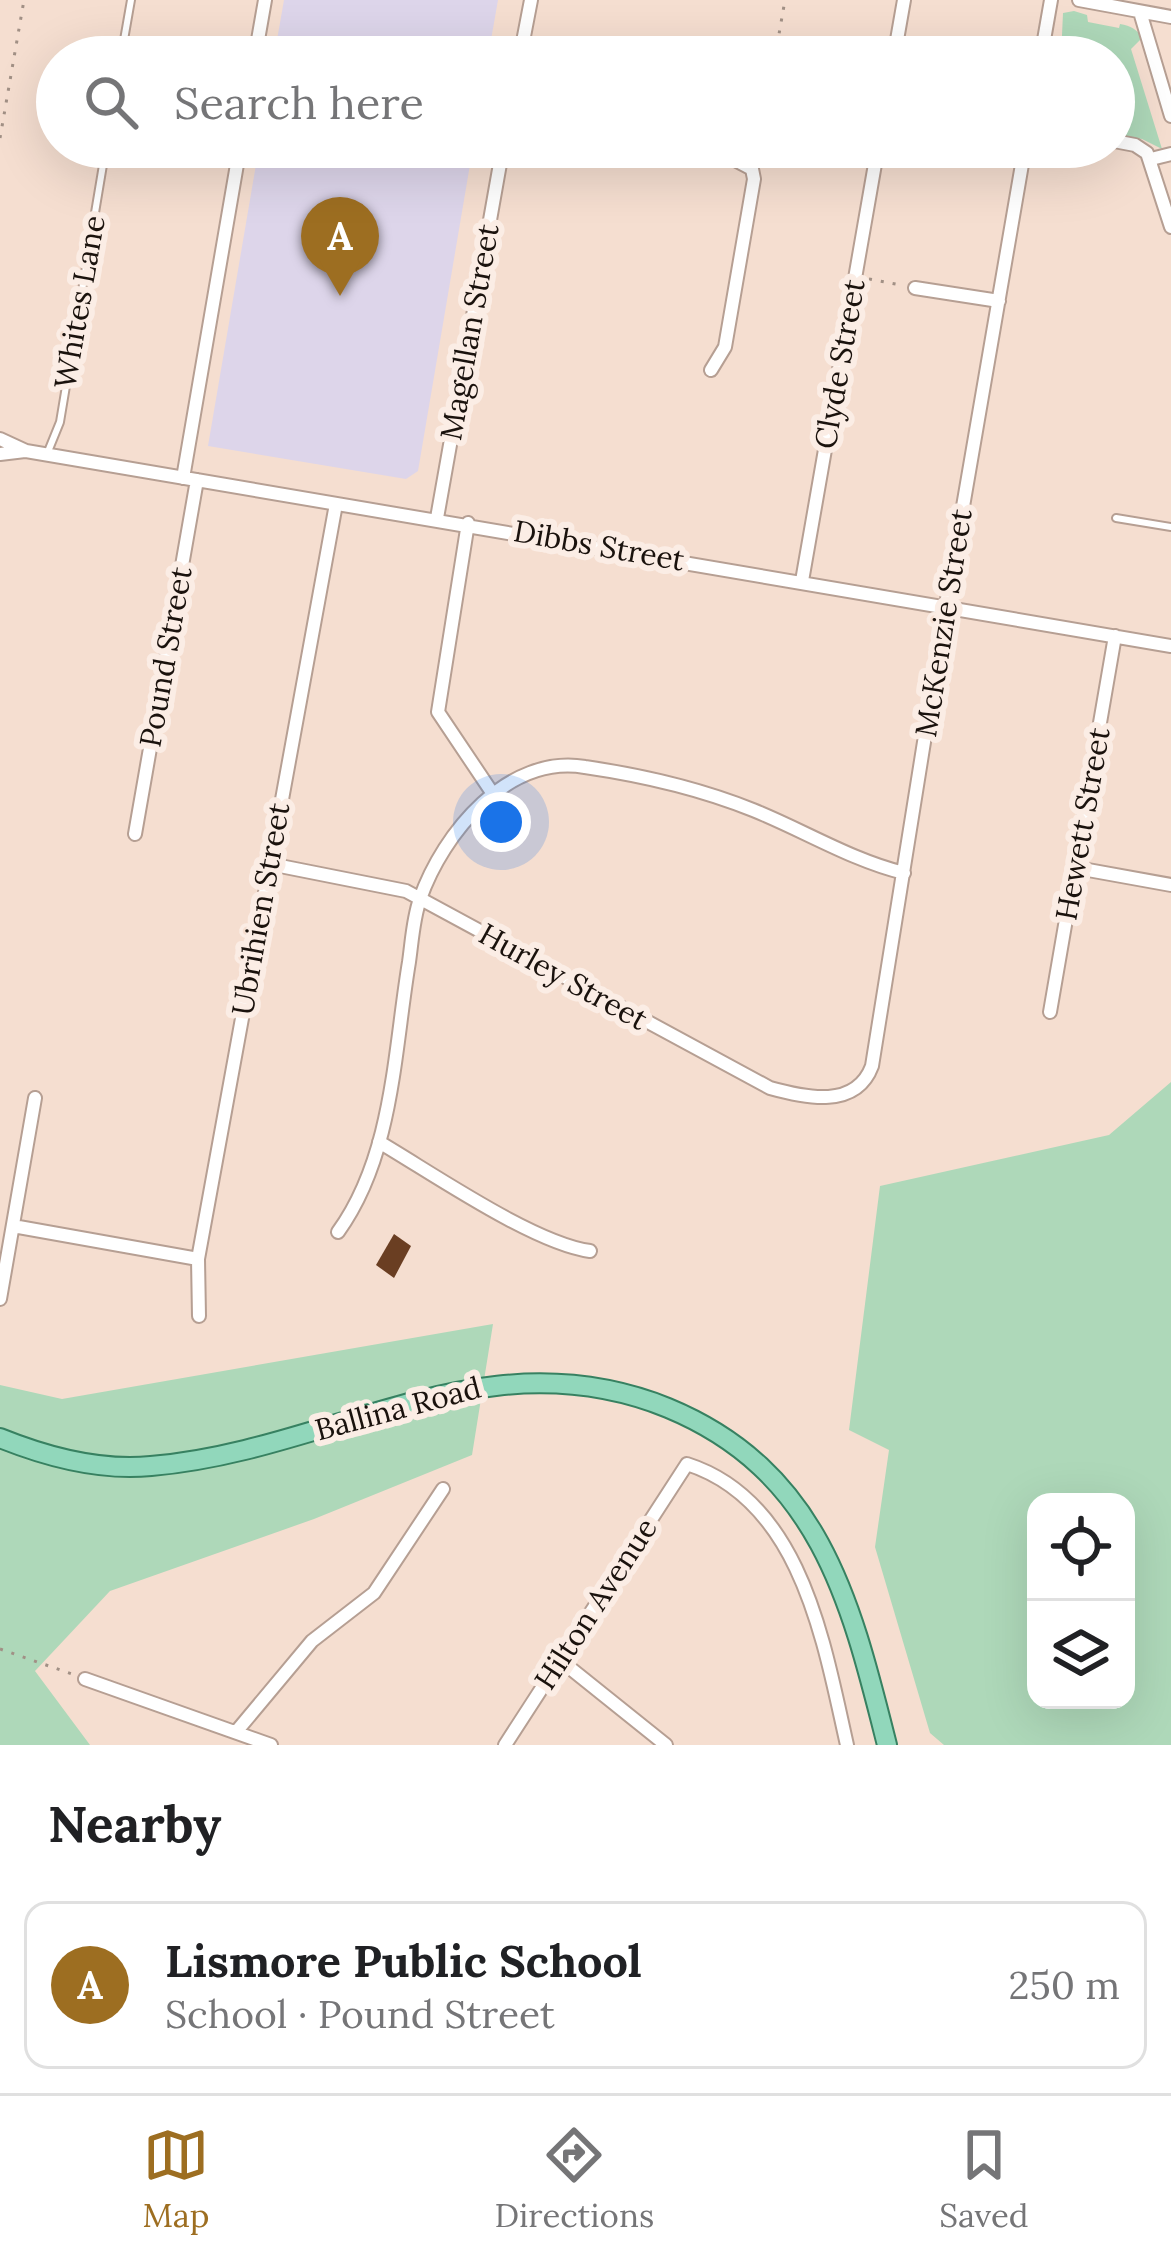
<!DOCTYPE html>
<meta charset="utf-8">
<style>
:root{--surface:#fff;--page:#f6f6f6;--text:#202124;--muted:#757577;--line:#e0e0e0;--accent:#9d6e21}
body{margin:0;font-family:Lora,serif;background:var(--page);color:var(--text)}
.controls{position:absolute;right:36px;bottom:36px;display:grid;overflow:hidden;border-radius:24px;box-shadow:0 12px 48px #0002}
.controls button{width:108px;height:108px;display:grid;place-items:center;padding:0;border:0;border-bottom:3px solid var(--line);background:var(--surface);color:var(--text);font:60px sans-serif}
.you{position:absolute;left:501px;top:822px;width:42px;height:42px;margin:-30px;border:9px solid #fff;border-radius:50%;background:#1a73e8;box-shadow:0 0 0 18px #1a73e833}
.badge{display:grid;place-items:center;width:78px;height:78px;border-radius:50%;background:var(--accent);color:#fff;font-size:39px;font-weight:700}
.pin{position:absolute;translate:-50% -99px;filter:drop-shadow(0 3px 6px #0008)}
.pin::after{content:'';position:absolute;top:63px;width:42px;height:36px;background:inherit;clip-path:polygon(0 0,100% 0,50% 100%)}
.list{margin:0;padding:0;list-style:none}
h2{display:flex;justify-content:space-between;align-items:center;height:156px;margin:0;padding:0 48px;font-size:51px}
h2 small{font-size:39px;font-weight:400;color:var(--muted)}
.list li{display:grid;grid-template-columns:78px 1fr auto;gap:36px;align-items:center;box-sizing:border-box;height:168px;margin:0 24px 24px;padding:0 24px;border:3px solid var(--line);border-radius:24px}
.list b{display:block;font-size:45px;white-space:nowrap}
.list p{margin:0;font-size:39px;white-space:nowrap;color:var(--muted)}
.list em{font-size:39px;font-style:normal;color:var(--muted)}
.icon{flex:none;width:66px;height:66px;fill:none;stroke:currentColor;stroke-width:2;stroke-linecap:round;stroke-linejoin:round}
.map{position:relative;flex:none;width:1171px;height:1745px;overflow:hidden}
.search{position:absolute;background:var(--surface);box-shadow:0 12px 48px #0002;left:36px;right:36px;top:36px;height:132px;display:flex;align-items:center;gap:30px;box-sizing:border-box;padding:0 42px;border-radius:66px;color:var(--muted);font-size:45px}
.sheet{height:348px;background:var(--surface)}
nav{display:flex;justify-content:space-around;align-items:center;box-sizing:border-box;height:168px;border-top:3px solid var(--line);background:var(--surface);font-size:33px;color:var(--muted)}
nav a{display:grid;justify-items:center;gap:6px}
nav .on{color:var(--accent)}
.map>svg:first-child{display:block}
.education{fill:#ddd5ea}
.green{fill:#aed8b9;fill-rule:evenodd}
.building{fill:#6a3e22}
.lines{fill:none;stroke-linecap:round;stroke-linejoin:round}
.service-casing{stroke:#b69f93;stroke-width:10}
.minor-casing{stroke:#b69f93;stroke-width:16}
.primary-casing{stroke:#378161;stroke-width:22}
.path{stroke:#a19085;stroke-width:3;stroke-dasharray:3 9;stroke-linecap:butt}
.service{stroke:#fff;stroke-width:6}
.minor{stroke:#fff;stroke-width:12}
.primary{stroke:#91d7bb;stroke-width:18}
.labels{text-anchor:middle;stroke-width:12;stroke-linejoin:round;paint-order:stroke}
.street-label{font-size:30px;fill:#1a120d;stroke:#fbede5}
</style>
<div class="map">
<svg width="1171" height="1745" viewBox="0 0 1171 1745">
<rect width="100%" height="100%" fill="#f5ded0"/>
<path class="education" d="M284,0H498L488,57H274Z
M259,147H473L418,471L406,479L208,446Z"/>
<path class="green" d="M1074,11L1087,15L1088,22L1119,28L1120,24C1131,26 1137,29 1142,38L1131,49L1162,149L1142,139L1114,134V57H1061L1063,13Z
M1171,1082V1745H944L930,1733L875,1547L889,1450L849,1430L880,1186L1109,1135ZM1126,1502V1700H1036V1502Z
M493,1324L472,1455L314,1519L110,1591L35,1671L90,1745H0V1385L62,1399Z"/>
<path class="building" d="M394,1234L411,1246L394,1278L376,1265Z"/>
<g class="lines">
<defs>
<path id="service" d="M121,57L131,0
M47,454L60,422L106,147
M1116,518L1171,527"/>
<path id="minor" d="M1079,0L1171,17
M1140,12L1171,116
M255,57L265,0
M520,57L531,0
M894,57L904,0
M1041,57L1051,0
M1114,141L1135,145L1147,153L1171,227
M662,147L733,159L752,169L754,179L725,347L711,370
M1151,159L1171,154
M915,288L999,301
M0,439L26,451L1171,646
M0,454L25,451
M183,478L240,147
M437,518L503,147
M468,523L438,712L493,794
M802,581L878,147
M135,834L197,480
M270,864L406,891L770,1088C806,1098 856,1109 872,1066L946,605L1025,147
M1077,868L1171,885
M1050,1012L1115,636
M379,1142C432,1173 533,1243 590,1251
M13,1226L198,1259
M338,1232C393,1156 394,1052 409,962C412,941 413,919 420,899C443,833 508,754 585,767C640,775 701,789 753,810C803,830 851,860 904,873
M0,1299L35,1098
M199,1316L198,1259L336,504
M560,1660L666,1745
M85,1679L271,1745
M236,1732L312,1641L374,1593L443,1489
M505,1745L687,1464C802,1501 824,1644 847,1745"/>
<path id="primary" d="M0,1438C47,1457 100,1471 151,1466C332,1451 483,1333 668,1408C820,1471 851,1602 887,1745"/>
</defs>
<use href="#service" class="service-casing"/>
<use href="#minor" class="minor-casing"/>
<use href="#primary" class="primary-casing"/>
<path class="path" d="M775,57L785,0
M0,138L24,0
M869,279L901,285
M0,1649L72,1674"/>
<use href="#service" class="service"/>
<use href="#minor" class="minor"/>
<use href="#primary" class="primary"/>
</g>
<g class="labels">
<g class="street-label">
<text transform="translate(80 302) rotate(-80)" y="10">Whites Lane</text>
<text transform="translate(470 332) rotate(-80)" y="10">Magellan Street</text>
<text transform="translate(840 364) rotate(-80)" y="10">Clyde Street</text>
<text transform="translate(599 546) rotate(10)" y="10">Dibbs Street</text>
<text transform="translate(944 623) rotate(-81)" y="10">McKenzie Street</text>
<text transform="translate(166 657) rotate(-80)" y="10">Pound Street</text>
<text transform="translate(1083 824) rotate(-80)" y="10">Hewett Street</text>
<text transform="translate(261 909) rotate(-80)" y="10">Ubrihien Street</text>
<text transform="translate(563 977) rotate(29)" y="10">Hurley Street</text>
<text transform="translate(398 1409) rotate(-15)" y="10">Ballina Road</text>
<text transform="translate(596 1604) rotate(-57)" y="10">Hilton Avenue</text>
</g>
</g>
</svg>
<div class="controls">
<button><svg class="icon" aria-label="locate" viewBox="0 0 24 24"><circle cx="12" cy="12" r="6"/><path d="M12 2v4M12 18v4M2 12h4M18 12h4"/></svg></button>
<button><svg class="icon" aria-label="layers" viewBox="0 0 24 24"><path d="M12 4l9 5-9 5-9-5zM3 14l9 5 9-5"/></svg></button>
</div>
<div class="you"></div>
<div class="pin badge" style="left:340px;top:296px">A</div>
<div class="search"><svg class="icon" aria-label="search" viewBox="0 0 24 24"><circle cx="10" cy="10" r="6"/><path d="M15 15l6 6"/></svg>Search here</div>
</div>
<section class="sheet">
<h2>Nearby<small></small></h2>
<ul class="list">
<li><span class="badge">A</span><div><b>Lismore Public School</b><p>School · Pound Street</p></div><em>250 m</em></li>
</ul>
</section>
<nav>
<a class="on"><svg class="icon" aria-label="map" viewBox="0 0 24 24"><path d="M3 6l6-2 6 2 6-2v14l-6 2-6-2-6 2zM9 4v14M15 6v14"/></svg>Map</a>
<a><svg class="icon" aria-label="directions" viewBox="0 0 24 24"><path d="M12 3l9 9-9 9-9-9zM9 14v-3h6M13 9l2 2-2 2"/></svg>Directions</a>
<a><svg class="icon" aria-label="saved" viewBox="0 0 24 24"><path d="M7 4h10v16l-5-4-5 4z"/></svg>Saved</a>
</nav>
